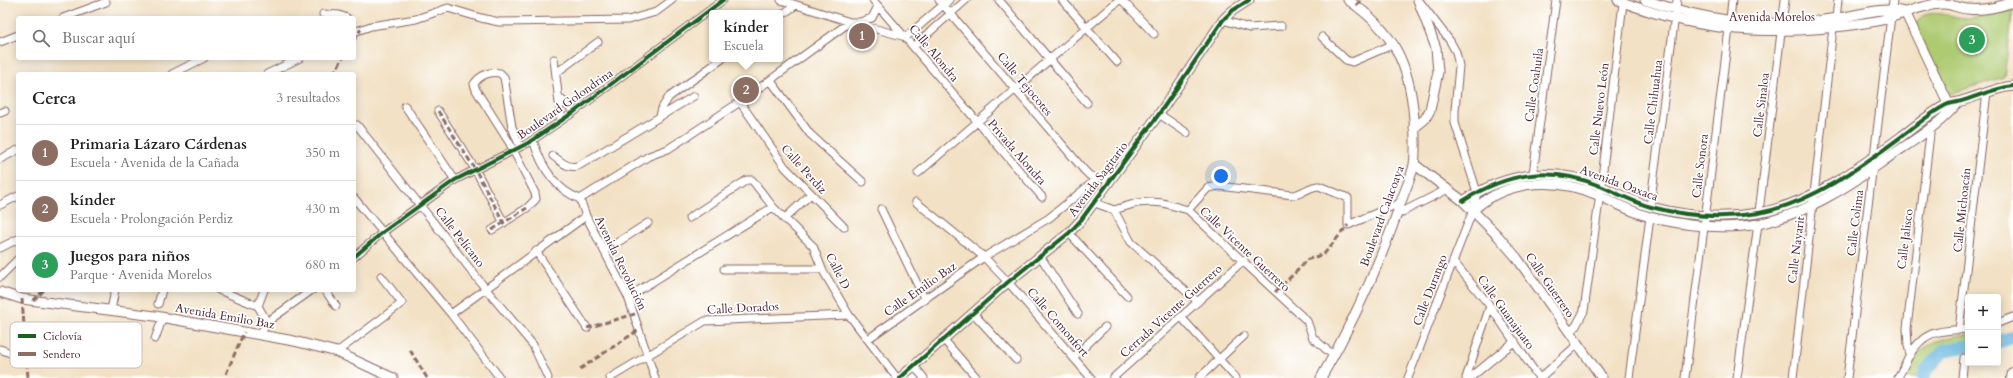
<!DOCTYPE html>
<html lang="es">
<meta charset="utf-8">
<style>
:root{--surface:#fff;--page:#f2f2f2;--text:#222;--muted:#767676;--line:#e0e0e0;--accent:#ea580c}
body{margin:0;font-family:Cardo,serif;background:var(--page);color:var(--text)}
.controls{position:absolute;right:12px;bottom:12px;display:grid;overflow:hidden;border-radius:4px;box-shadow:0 2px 10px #0003}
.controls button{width:36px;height:36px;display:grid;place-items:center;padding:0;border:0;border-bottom:1px solid var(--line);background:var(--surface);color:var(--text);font:20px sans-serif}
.you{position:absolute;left:1221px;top:176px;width:14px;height:14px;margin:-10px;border:3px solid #fff;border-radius:50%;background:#1a73e8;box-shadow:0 0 0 6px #1a73e833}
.badge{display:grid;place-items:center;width:26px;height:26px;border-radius:50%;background:var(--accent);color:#fff;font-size:13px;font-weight:700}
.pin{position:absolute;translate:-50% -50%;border:2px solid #fff;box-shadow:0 1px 4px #0006}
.popup{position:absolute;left:709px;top:10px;width:74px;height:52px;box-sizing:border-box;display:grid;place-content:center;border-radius:4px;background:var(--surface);filter:drop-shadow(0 1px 3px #0005);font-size:13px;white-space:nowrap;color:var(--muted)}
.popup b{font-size:15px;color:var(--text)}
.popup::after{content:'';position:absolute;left:50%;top:100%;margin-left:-8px;border:8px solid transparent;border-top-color:var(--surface)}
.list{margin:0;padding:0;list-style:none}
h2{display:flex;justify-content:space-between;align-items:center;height:52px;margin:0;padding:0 16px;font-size:17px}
h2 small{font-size:13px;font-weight:400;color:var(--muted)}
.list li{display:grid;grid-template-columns:26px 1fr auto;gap:12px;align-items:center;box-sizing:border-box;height:56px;padding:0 16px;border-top:1px solid var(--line)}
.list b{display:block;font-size:15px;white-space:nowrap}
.list p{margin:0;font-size:13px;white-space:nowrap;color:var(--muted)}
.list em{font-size:13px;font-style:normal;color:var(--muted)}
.icon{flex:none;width:22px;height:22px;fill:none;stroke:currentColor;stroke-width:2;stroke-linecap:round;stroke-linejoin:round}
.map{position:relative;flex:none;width:2013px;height:378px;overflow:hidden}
.search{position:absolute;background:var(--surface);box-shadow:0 2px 10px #0003;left:16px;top:16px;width:340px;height:44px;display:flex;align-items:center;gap:10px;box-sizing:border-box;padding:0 14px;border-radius:4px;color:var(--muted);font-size:15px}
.panel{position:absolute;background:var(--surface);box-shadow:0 2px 10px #0003;left:16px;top:72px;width:340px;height:220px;border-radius:4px}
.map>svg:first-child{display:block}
.green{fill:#aecb72;stroke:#7c754e}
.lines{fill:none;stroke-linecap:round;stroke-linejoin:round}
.river{stroke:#61b2dc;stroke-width:13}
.minor-casing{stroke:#856361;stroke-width:9}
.tertiary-casing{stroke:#856361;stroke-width:11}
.secondary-casing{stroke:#856361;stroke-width:12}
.minor{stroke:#fff;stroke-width:7}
.tertiary{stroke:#fff;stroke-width:9}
.secondary{stroke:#fff;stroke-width:10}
.quiet{stroke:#8d6e63;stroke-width:3;stroke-dasharray:6 3;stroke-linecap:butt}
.cycleway-casing{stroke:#fff;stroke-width:6}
.cycleway{stroke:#1b5e20;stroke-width:4}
.labels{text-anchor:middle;stroke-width:3.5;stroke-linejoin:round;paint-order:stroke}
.street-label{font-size:12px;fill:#4a1f2b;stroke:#fff}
.key{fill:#fff;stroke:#c9bcbf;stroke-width:1}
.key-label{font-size:11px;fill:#4a1f2b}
</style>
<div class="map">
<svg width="2013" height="378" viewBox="0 0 2013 378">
<rect width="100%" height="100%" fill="#fff"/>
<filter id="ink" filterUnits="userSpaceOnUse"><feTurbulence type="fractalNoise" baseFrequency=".025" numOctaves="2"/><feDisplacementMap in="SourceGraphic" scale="8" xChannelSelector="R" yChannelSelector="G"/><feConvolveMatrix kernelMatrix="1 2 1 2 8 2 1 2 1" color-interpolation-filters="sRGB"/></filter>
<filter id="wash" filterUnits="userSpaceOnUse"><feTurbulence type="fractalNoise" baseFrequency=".012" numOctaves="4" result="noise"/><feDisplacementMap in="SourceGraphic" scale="16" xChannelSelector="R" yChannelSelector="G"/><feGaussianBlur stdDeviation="0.9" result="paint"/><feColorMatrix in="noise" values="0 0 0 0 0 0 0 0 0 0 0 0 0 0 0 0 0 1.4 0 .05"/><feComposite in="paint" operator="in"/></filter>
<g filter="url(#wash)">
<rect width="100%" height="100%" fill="#f2e1c4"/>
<path class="green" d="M2013,10L2004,77L1943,96L1916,25C1923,4 1951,18 1967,18C1982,17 1998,12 2013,10Z
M1968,334V342C1939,347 1930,349 1919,378H1908L1903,374C1913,347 1942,337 1968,334Z"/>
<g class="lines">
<path class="river" d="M1998,342L2013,337
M1924,378L1926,370L1945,350L1968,346"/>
</g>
</g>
<g filter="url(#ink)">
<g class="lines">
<defs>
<path id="minor" d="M781,0L850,22L906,37L949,0
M873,0L1042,197
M939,0L1084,170L1090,176L1098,178
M999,0L1087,103
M1062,0L1117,62
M1122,0L1154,34
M323,14L339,15L347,18
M780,16L796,5
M63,18L106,2
M1836,18L1838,0
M1223,20L1249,28L1281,26
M1730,20L1732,0
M354,32L371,26L416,19L448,8L481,18L499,22L628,20L656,12L672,0
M1322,37L1346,60L1352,62L1394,44
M0,42L18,35
M914,46L966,0
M554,59L561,120
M556,73L598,42
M172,74L204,58
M267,74L300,58
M771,81L810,134L863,182
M558,96L574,112
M740,102L785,167L844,227
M405,106L455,180
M438,111L475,169L504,223
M0,113L5,111
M1159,114L1187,133
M660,116L662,108L669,97L722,59
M357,125L485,288L533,345L548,378
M533,140C541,166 554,189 580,199L586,216L628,297L655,378
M553,156C562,162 569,170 580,165L694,96
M0,159L18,150
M918,173L1119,0
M1533,174L1556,0
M354,198L451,314L500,378
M580,199L649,156L668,149L740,102L850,22H860L872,18L878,6
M916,202L984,257L1008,282L1091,378
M1095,203L1114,210L1137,203L1151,202L1163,203L1188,210L1307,321L1313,338L1334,356
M0,205L18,196
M1650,207L1677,0
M881,209L925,300
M1114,210L1131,242L1198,302
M1188,210L1208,188L1219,186L1293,195C1303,194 1309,186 1319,186L1348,198V225L1400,203
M1759,212L1785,0
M1396,215L1446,190
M689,218L747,180H752L773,207L813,246L822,269L849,315L897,378
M784,219L811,194
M492,230L527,208L536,199L535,193L509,142L476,90L474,84C480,75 490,71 500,73L504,77L512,127L520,147
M1069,233L1127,296
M0,248L18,239
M536,251L587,328
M604,251L648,223
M1040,256L1078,314
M354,257L383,232L455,180L528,143L574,112L723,0
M1453,261L1490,306L1539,378
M724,269H822
M0,277L18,259
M219,290L258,306L267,322
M325,290L336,306
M628,297L773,207
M158,304L162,290
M258,306L264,290
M111,310L115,290
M973,313L1016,360
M451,314L586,216
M1181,317L1236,378
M1998,323L2013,317
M1959,330L1987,92
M1569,332L1576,326L1584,311L1601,186L1623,3
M260,335L267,322L312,290
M155,339L163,317
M868,339L984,257L1049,218L1098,178H1111
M944,340L977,378
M0,349L26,359
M337,352L402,303L381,276
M1910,355L1908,345L1907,328L1931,126
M1074,357L1105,327
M914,366L924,378
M610,378L705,321L849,315
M1113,378L1244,260
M1199,378L1244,336
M1408,378L1473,210L1477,192L1455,123V110L1459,66L1456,52L1450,41L1421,3
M1466,378L1490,306
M1470,378L1515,341
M1540,378L1578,344
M1629,378L1650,217
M1685,378L1729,29
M1737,378L1758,224
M1793,378L1833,28
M1847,378L1893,0
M1897,378C1902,372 1905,363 1909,356C1925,329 1940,331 1968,329
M1962,378L1964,358"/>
<path id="tertiary" d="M1618,0C1629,5 1642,9 1655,13C1729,36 1802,34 1877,21C1899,17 1920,4 1942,4C1950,3 1959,9 1968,9C1983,11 1999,7 2013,2
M1645,0C1690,15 1735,25 1782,23C1800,23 1819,21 1837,18C1859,15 1883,6 1905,12
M1905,12L1951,109
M1414,128L1425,119L1430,110L1438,72L1436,48L1418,0
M1414,164L1463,201L1498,236L1517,258L1602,378
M1463,201C1508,172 1551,166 1600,186C1617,193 1633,202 1651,207C1685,216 1723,219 1759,213C1812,203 1859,168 1902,136C1916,126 1930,113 1946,105C1950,103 1954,103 1958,102C1977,97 1994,88 2013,86
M1473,210C1509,178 1558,177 1600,196C1617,204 1632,212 1650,217C1684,226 1724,230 1758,224C1803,215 1846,188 1882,162C1907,144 1939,127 1958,102
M0,292L22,299L155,316L294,341L337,352L393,378
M900,378L1008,282L1069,233L1081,220L1159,114L1223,20L1232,11L1249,0
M1321,378C1353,323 1379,266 1400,205C1404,192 1411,178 1414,165C1416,151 1415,133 1414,119C1410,65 1394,31 1348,0"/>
<path id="secondary" d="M2012,378L2013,373"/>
</defs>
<use href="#minor" class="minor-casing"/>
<use href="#tertiary" class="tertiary-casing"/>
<use href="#secondary" class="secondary-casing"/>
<use href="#minor" class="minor"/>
<use href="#tertiary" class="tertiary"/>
<use href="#secondary" class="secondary"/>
<path class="quiet" d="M1356,5L1362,0
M354,40L361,29
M333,74L343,58
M438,111L475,169L504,223
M492,230L527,208
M1275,292L1299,269L1306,260L1324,254L1348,225
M22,299L28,378
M33,301L44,290
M587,328L635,314
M410,350L427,378
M580,369L640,329
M226,374L244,332"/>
<defs>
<path id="cycleway" d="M1463,201C1508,172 1551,166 1600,186C1617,193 1633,202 1651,207C1685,216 1723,219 1759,213C1812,203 1859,168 1902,136C1916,126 1930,113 1946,105C1950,103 1954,103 1958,102C1977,97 1994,88 2013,86
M354,257L383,232L455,180L528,143L574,112L723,0
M900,378L1008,282L1069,233L1081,220L1159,114L1223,20L1232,11L1249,0"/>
</defs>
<use href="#cycleway" class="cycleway-casing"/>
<use href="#cycleway" class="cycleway"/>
</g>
</g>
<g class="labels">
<g class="street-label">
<text x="1772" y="21">Avenida Morelos</text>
<text transform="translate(934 53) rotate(50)" y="4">Calle Alondra</text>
<text transform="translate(1025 84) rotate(50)" y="4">Calle Tejocotes</text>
<text transform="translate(1534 85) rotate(-82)" y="4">Calle Coahuila</text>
<text transform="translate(1653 102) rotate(-83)" y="4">Calle Chihuahua</text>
<text transform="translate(565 104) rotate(-35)" y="4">Boulevard Golondrina</text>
<text transform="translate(1761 105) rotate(-83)" y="4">Calle Sinaloa</text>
<text transform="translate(1599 109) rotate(-83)" y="4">Calle Nuevo León</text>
<text transform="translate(1017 152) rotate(49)" y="4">Privada Alondra</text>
<text transform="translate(1700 166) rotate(-83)" y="4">Calle Sonora</text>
<text transform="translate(804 169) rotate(48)" y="4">Calle Perdiz</text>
<text transform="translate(1098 179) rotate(-53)" y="4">Avenida Sagitario</text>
<text transform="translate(1619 183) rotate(20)" y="4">Avenida Oaxaca</text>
<text transform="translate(1962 210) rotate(-84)" y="4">Calle Michoacán</text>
<text transform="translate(1382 216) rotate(-70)" y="4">Boulevard Calacoaya</text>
<text transform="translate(1855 223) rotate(-83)" y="4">Calle Colima</text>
<text transform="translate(460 237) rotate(52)" y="4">Calle Pelícano</text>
<text transform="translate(1905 239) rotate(-83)" y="4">Calle Jalisco</text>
<text transform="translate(1245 249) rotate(43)" y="4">Calle Vicente Guerrero</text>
<text transform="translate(1796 250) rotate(-83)" y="4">Calle Nayarit</text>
<text transform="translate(621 263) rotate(64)" y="4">Avenida Revolución</text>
<text transform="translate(838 271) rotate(63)" y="4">Calle D</text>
<text transform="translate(1550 285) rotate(55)" y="4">Calle Guerrero</text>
<text transform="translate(920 289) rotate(-35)" y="4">Calle Emilio Baz</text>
<text transform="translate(1430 290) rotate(-69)" y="4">Calle Durango</text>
<text transform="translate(743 308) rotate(-3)" y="4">Calle Dorados</text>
<text transform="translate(1171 311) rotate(-42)" y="4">Cerrada Vicente Guerrero</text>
<text transform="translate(1506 312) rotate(54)" y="4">Calle Guanajuato</text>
<text transform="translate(225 316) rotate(10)" y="4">Avenida Emilio Baz</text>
<text transform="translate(1058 322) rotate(49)" y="4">Calle Comonfort</text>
</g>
</g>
<rect x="10" y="322" width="132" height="46" rx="6" class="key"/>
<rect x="18" y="334" width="18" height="4" fill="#1b5e20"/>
<rect x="18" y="352" width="18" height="4" fill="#8d6e63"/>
<g class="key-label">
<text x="43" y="340">Ciclovía</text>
<text x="43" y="358">Sendero</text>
</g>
</svg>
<div class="controls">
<button>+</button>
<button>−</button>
</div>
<div class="you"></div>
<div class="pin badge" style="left:862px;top:36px;background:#8d6e63">1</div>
<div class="pin badge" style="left:746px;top:90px;background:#8d6e63">2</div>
<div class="popup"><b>kínder</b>Escuela</div>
<div class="pin badge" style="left:1972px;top:40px;background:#2e9e5b">3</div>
<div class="search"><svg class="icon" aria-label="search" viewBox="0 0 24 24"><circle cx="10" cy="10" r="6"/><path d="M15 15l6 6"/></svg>Buscar aquí</div>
<section class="panel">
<h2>Cerca<small>3 resultados</small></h2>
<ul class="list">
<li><span class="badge" style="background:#8d6e63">1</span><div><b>Primaria Lázaro Cárdenas</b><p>Escuela · Avenida de la Cañada</p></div><em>350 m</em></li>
<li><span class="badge" style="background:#8d6e63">2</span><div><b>kínder</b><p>Escuela · Prolongación Perdiz</p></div><em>430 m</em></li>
<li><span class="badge" style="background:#2e9e5b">3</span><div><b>Juegos para niños</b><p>Parque · Avenida Morelos</p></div><em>680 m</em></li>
</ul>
</section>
</div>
